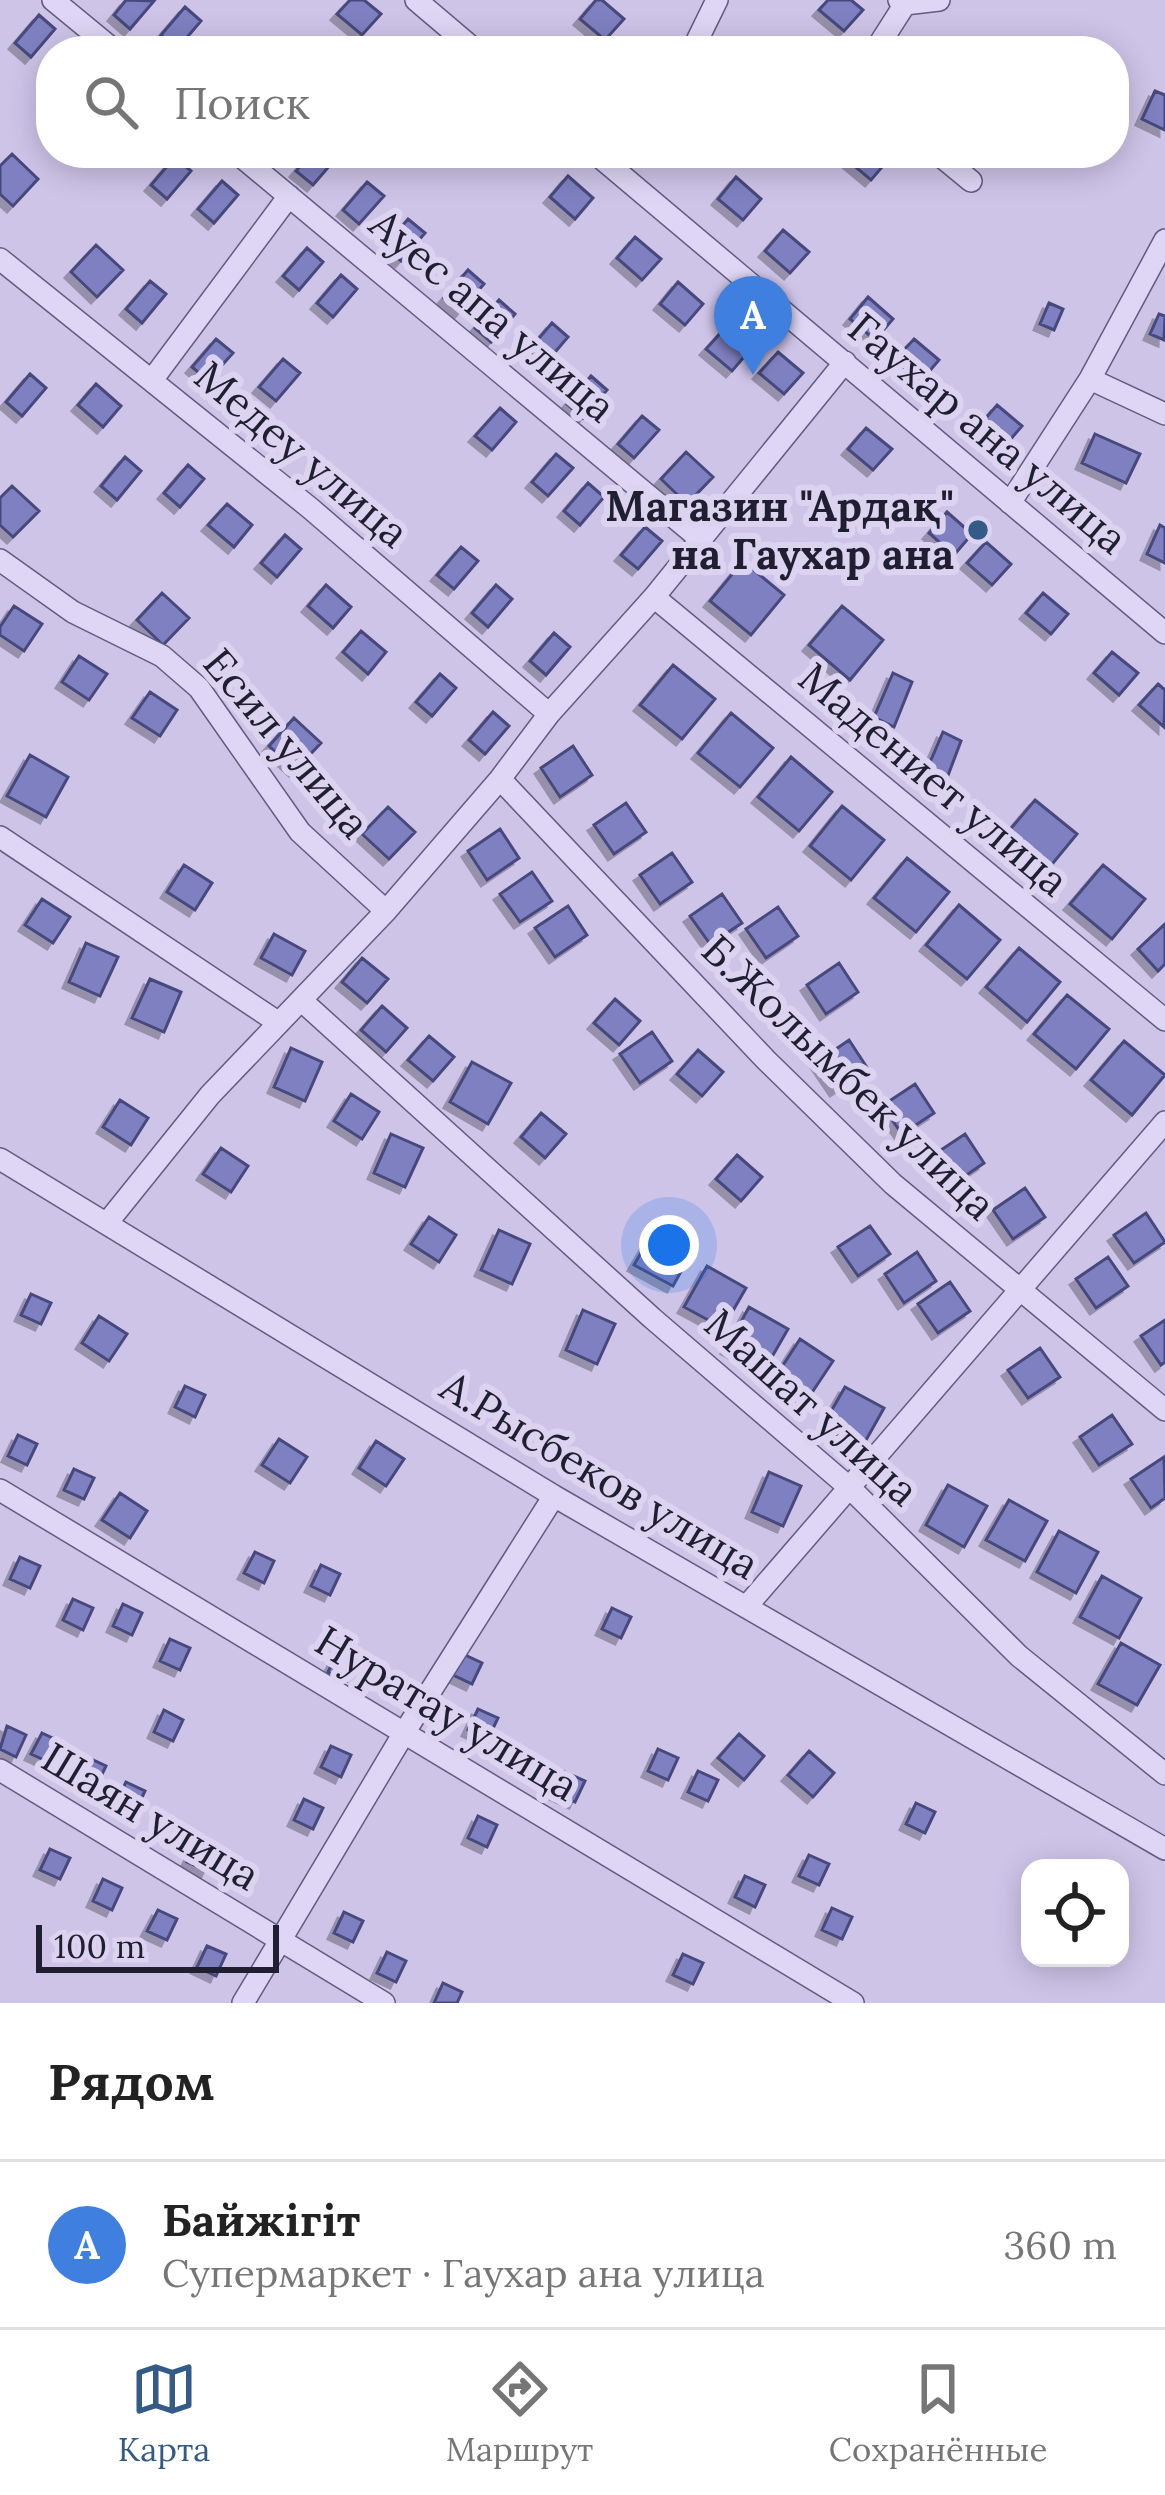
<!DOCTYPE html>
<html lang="ru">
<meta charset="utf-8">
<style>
:root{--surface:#fff;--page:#f6f6f6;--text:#222;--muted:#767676;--line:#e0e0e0;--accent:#345a88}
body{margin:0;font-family:Lora,serif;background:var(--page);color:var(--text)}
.controls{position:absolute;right:36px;bottom:36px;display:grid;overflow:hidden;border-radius:24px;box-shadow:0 6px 30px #0003}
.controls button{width:108px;height:108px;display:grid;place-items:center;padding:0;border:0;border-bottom:3px solid var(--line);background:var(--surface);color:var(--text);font:60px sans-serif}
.scale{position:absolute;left:36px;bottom:30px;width:243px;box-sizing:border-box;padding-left:12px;border:6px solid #201f32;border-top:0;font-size:33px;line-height:42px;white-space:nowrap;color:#201f32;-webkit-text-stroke:9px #dbd3f0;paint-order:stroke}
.you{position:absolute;left:669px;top:1245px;width:42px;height:42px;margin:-30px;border:9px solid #fff;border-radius:50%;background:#1a73e8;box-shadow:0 0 0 18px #1a73e833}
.badge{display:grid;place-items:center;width:78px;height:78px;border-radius:50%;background:var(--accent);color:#fff;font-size:39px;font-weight:700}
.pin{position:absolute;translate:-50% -99px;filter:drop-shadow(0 3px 6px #0008)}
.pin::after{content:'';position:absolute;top:63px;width:42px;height:36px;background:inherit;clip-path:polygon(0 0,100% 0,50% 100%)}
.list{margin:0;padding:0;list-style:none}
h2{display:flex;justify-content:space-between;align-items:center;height:156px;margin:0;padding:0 48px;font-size:51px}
h2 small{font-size:39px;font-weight:400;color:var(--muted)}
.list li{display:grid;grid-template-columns:78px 1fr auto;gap:36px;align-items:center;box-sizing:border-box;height:168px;padding:0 48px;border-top:3px solid var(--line)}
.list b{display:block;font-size:45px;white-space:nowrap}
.list p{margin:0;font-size:39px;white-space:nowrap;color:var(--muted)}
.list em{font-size:39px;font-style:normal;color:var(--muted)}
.icon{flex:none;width:66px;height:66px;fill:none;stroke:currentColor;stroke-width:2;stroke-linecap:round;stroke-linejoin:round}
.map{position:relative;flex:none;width:1165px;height:2003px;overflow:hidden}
.search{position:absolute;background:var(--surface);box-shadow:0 6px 30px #0003;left:36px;right:36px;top:36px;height:132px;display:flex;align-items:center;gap:30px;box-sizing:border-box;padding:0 42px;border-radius:48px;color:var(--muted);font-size:45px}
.sheet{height:324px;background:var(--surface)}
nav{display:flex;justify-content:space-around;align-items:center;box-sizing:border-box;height:168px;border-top:3px solid var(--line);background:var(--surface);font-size:33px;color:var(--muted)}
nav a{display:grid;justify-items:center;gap:6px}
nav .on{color:var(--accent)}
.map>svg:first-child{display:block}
.building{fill:#7f80c1;stroke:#46487c;stroke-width:3;filter:url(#shadow)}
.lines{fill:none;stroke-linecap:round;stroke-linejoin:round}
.minor-casing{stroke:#605d80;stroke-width:24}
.minor{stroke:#ded6f4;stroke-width:21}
.poi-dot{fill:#345a88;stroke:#dbd3f0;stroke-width:4.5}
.labels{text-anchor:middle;stroke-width:12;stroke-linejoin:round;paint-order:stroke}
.street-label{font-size:42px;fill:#201f32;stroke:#dbd3f0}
.poi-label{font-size:42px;font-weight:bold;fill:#201f32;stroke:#dbd3f0;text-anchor:end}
</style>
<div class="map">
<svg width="1165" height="2003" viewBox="0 0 1165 2003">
<defs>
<filter id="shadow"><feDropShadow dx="-6" dy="6" stdDeviation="0" flood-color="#0004"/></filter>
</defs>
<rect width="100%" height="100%" fill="#cec4e8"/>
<path class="building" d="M126,0L154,1L130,29L114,15Z
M350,0H364L381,14L362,35L337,14Z
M596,0H602L624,19L605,40L580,19Z
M828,0H851L863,10L844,31L819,10Z
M185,7L201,21L177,49L161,35Z
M39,15L55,29L31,57L15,43Z
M1155,91L1165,95V130L1142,119Z
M311,153H333L337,157L313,185L296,171Z
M851,153H882L889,159L871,180L846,159Z
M12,154L38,179L13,206L0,194V166Z
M175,157L191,171L167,199L151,185Z
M568,176L593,198L575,219L550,197Z
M736,177L761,199L743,220L718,199Z
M222,181L238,195L214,223L198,209Z
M367,182L384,196L359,224L343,210Z
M408,219L425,233L401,261L384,247Z
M783,230L809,252L790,273L765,251Z
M635,237L661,259L642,280L617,258Z
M96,245L123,270L97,297L71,272Z
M307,248L323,262L299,290L283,276Z
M468,270L484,284L460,312L444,298Z
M341,275L357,289L333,317L317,303Z
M150,281L166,294L142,323L126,309Z
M678,282L703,304L685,325L660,304Z
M868,297L893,319L875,340L850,319Z
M499,300L515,314L491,342L475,328Z
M1049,303L1063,309L1054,330L1040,324Z
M1159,314L1165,316L1164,340L1150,334Z
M552,323L568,337L544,365L528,351Z
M725,328L750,350L732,371L706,349Z
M216,339L233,353L208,381L192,367Z
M914,339L939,360L921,381L895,360Z
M778,352L803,373L784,394L759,373Z
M283,359L300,373L276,401L259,387Z
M30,374L46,388L22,416L6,402Z
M591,376L607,390L583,418L567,404Z
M96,384L121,406L103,427L78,405Z
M997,405L1022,426L1004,447L979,426Z
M500,408L516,422L492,450L475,436Z
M642,416L659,430L634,458L618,444Z
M866,428L892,449L873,470L848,449Z
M1095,434L1140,454L1126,483L1082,463Z
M686,452L713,477L687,504L661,479Z
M556,454L573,468L548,496L532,482Z
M125,457L141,471L117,500L101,486Z
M188,465L204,479L180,507L164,493Z
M588,483L604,497L580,525L564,511Z
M12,486L39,511L13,537L0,525V498Z
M227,504L252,525L234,547L208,525Z
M947,512L972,534L954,555L929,533Z
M1160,525L1165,528V563L1147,554Z
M645,527L662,541L638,569L621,555Z
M285,535L301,549L277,577L261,563Z
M986,542L1011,564L992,585L967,563Z
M461,547L478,561L454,589L437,575Z
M743,561L784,595L751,635L710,601Z
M326,585L351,607L333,628L308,606Z
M496,585L512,599L488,627L472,613Z
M162,593L189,618L163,645L137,620Z
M1043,593L1068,614L1051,634L1026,613Z
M14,606L42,624L24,651L0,635V627Z
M842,606L883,640L850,680L809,645Z
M361,631L386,652L368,674L343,652Z
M554,633L570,647L546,675L530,661Z
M1112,652L1138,673L1119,695L1094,673Z
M79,656L107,674L89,700L62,682Z
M673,665L715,699L682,739L640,705Z
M893,673L912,682L894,727L874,717Z
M440,674L456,688L432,716L416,702Z
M1158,684L1165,690L1164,727L1139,705Z
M150,692L177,710L160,736L132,718Z
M493,712L509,726L485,754L469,740Z
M731,713L773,748L740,787L698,753Z
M294,718L321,743L295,770L269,746Z
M943,732L961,741L944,786L924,776Z
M573,746L592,775L560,797L541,768Z
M30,755L68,777L46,817L7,796Z
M791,757L832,792L799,831L758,797Z
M1035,800L1077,834L1044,874L1002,839Z
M626,803L646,832L614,854L594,825Z
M842,806L884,840L851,880L810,846Z
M388,807L415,832L389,859L362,834Z
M500,829L519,858L487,880L468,851Z
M672,853L692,882L660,904L640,875Z
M907,858L949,892L916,932L874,898Z
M184,865L212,883L195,910L167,892Z
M1103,865L1145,899L1112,939L1070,904Z
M532,872L552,901L520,922L500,894Z
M722,894L742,923L710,944L690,916Z
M42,899L70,917L53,943L25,925Z
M959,905L1000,940L967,979L926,945Z
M568,906L587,935L555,957L535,928Z
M778,907L798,936L766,958L746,929Z
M1165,924V964L1158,971L1138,949Z
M274,934L305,951L292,975L261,958Z
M86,943L118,957L100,996L69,982Z
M1019,948L1060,982L1027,1022L986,987Z
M362,958L388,979L367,1003L342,982Z
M839,963L858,992L826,1014L807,985Z
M150,979L181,992L164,1032L132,1018Z
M1067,995L1109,1029L1076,1069L1034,1034Z
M615,999L640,1021L619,1045L594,1023Z
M382,1006L407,1028L386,1052L361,1030Z
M652,1032L672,1061L640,1083L620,1054Z
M429,1036L454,1057L433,1081L408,1060Z
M849,1040L868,1069L836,1090L817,1062Z
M1124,1041L1165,1075L1132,1115L1091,1080Z
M291,1048L322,1062L305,1101L274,1087Z
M698,1050L723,1072L702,1096L677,1074Z
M472,1062L511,1083L488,1124L450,1102Z
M915,1084L934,1113L902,1134L882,1106Z
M351,1094L379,1112L362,1139L334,1121Z
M120,1100L148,1118L131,1145L103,1127Z
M541,1113L566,1134L545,1158L521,1137Z
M391,1134L423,1148L405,1187L374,1173Z
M965,1134L984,1163L952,1185L932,1156Z
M221,1148L248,1166L231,1192L203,1174Z
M737,1155L762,1177L741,1201L716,1179Z
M1025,1188L1045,1217L1013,1239L993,1210Z
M1146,1213L1165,1242L1134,1263L1114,1235Z
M429,1217L456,1235L439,1262L411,1244Z
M657,1225L695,1246L673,1286L634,1265Z
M870,1226L890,1254L858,1276L838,1247Z
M499,1230L530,1244L512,1284L481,1270Z
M917,1252L936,1281L904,1303L885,1274Z
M1108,1257L1128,1286L1096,1308L1076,1279Z
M707,1266L746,1288L723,1328L684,1307Z
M950,1282L970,1311L938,1333L918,1304Z
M31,1294L51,1303L41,1324L21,1315Z
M749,1307L788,1329L765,1369L727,1348Z
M583,1310L615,1324L597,1364L566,1350Z
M99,1316L127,1334L109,1361L82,1343Z
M1165,1320V1362L1161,1365L1141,1336Z
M800,1339L833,1361L807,1400L774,1379Z
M1040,1348L1060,1377L1028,1398L1008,1370Z
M185,1386L205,1395L195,1417L175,1407Z
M845,1387L884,1408L861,1449L822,1427Z
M1112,1415L1132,1444L1099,1465L1080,1437Z
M18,1435L37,1444L27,1465L8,1456Z
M279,1439L307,1457L290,1483L262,1465Z
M376,1441L404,1459L386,1486L359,1468Z
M1164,1457L1165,1498L1151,1508L1131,1479Z
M74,1469L94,1478L84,1499L64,1490Z
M769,1472L801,1486L783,1526L752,1512Z
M948,1485L987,1506L964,1547L926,1525Z
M120,1493L147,1511L130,1538L102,1520Z
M1009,1500L1047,1521L1025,1561L986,1540Z
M1059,1531L1098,1552L1076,1593L1037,1572Z
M255,1552L274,1561L264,1583L244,1573Z
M20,1557L40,1566L30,1588L10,1579Z
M321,1565L340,1574L330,1595L311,1586Z
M1102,1576L1141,1598L1119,1638L1080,1617Z
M73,1599L93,1608L83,1630L63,1620Z
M123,1604L142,1613L132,1635L113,1626Z
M612,1608L631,1617L621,1638L602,1629Z
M170,1639L190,1648L180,1670L160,1661Z
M1121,1643L1160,1665L1137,1705L1098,1684Z
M338,1651L357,1660L347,1681L328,1672Z
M463,1654L482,1663L472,1684L453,1675Z
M478,1709L498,1718L488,1739L468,1730Z
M164,1710L183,1720L173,1741L154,1732Z
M7,1726L26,1735L16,1757L0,1749Z
M42,1733L61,1742L51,1763L31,1754Z
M739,1734L764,1756L744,1780L718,1758Z
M331,1746L351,1755L341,1777L321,1767Z
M658,1749L678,1758L668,1780L648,1771Z
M809,1751L834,1773L813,1797L788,1775Z
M87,1757L106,1766L96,1787L77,1778Z
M698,1771L718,1780L708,1801L688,1792Z
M565,1772L585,1781L575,1802L555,1793Z
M126,1782L145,1791L135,1812L116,1803Z
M304,1799L323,1808L313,1829L294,1820Z
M916,1803L935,1812L925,1833L906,1824Z
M478,1816L497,1825L487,1847L468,1838Z
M197,1841L217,1850L207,1871L187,1862Z
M50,1849L70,1858L60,1879L40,1870Z
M809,1855L829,1864L819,1885L799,1876Z
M745,1876L765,1885L755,1907L735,1897Z
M103,1879L122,1888L112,1910L93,1901Z
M832,1908L852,1917L842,1939L822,1930Z
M158,1910L177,1919L167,1940L147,1931Z
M344,1912L363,1921L353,1942L334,1933Z
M207,1946L226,1954L216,1976L197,1967Z
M387,1952L406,1961L396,1982L377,1973Z
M683,1954L703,1963L693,1984L673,1975Z
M443,1983L462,1992L457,2003H434Z"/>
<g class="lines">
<defs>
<path id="minor" d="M53,0L115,51
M416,0L476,51
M905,4L939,0
M692,51L717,0
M875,51L905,4L899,0
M237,153L699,538
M595,153L1165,633
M937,153L971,181
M0,259L310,508L549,714
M1090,379L1165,414
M152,380L289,196
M1010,503L1090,379L1165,240
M0,560L73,612L162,656L199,688L300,832L386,911
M654,597L1165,1020
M500,779L766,1060L893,1184L1165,1410
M0,837L279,1023
M301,1000L652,1318L851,1489L1019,1656L1165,1774
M0,1159L554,1496L1165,1849
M107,1223L210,1095L386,911L500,779L549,714L654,597L845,362
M0,1490L853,2003
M746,1607L1165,1122
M0,1770L384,2003
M243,2003L404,1733L554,1496"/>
</defs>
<use href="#minor" class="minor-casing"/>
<use href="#minor" class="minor"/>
</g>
<circle class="poi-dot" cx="978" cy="530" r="12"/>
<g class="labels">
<g class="street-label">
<text transform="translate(493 315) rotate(40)" y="15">Ауес апа улица</text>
<text transform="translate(988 433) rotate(40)" y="15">Гаухар ана улица</text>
<text transform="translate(302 454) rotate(40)" y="15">Медеу улица</text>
<text transform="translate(287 743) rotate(50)" y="15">Есил улица</text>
<text transform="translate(934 779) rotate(40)" y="15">Мадениет улица</text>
<text transform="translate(849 1077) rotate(44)" y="15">Б.Жолымбек улица</text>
<text transform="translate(812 1407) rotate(42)" y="15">Машат улица</text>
<text transform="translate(600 1475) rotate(31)" y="15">А.Рысбеков улица</text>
<text transform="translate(447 1713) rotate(31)" y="15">Нуратау улица</text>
<text transform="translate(151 1816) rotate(31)" y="15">Шаян улица</text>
</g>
<g class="poi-label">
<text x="954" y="521">Магазин "Ардақ"<tspan x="954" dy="48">на Гаухар ана</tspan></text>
</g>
</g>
</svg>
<div class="controls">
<button><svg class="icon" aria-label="locate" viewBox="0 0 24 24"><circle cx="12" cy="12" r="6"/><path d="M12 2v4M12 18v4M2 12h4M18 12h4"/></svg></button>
</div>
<div class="scale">100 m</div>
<div class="you"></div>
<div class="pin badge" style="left:753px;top:375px;background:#3f7fe0">A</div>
<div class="search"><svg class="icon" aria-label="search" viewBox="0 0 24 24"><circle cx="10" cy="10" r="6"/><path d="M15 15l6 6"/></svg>Поиск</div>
</div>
<section class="sheet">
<h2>Рядом<small></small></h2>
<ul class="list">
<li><span class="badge" style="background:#3f7fe0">A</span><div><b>Байжігіт</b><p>Супермаркет · Гаухар ана улица</p></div><em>360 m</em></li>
</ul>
</section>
<nav>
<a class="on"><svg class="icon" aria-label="map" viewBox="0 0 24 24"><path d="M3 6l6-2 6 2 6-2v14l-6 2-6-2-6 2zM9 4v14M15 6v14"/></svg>Карта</a>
<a><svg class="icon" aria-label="directions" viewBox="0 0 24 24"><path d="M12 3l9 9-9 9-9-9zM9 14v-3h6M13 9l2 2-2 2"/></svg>Маршрут</a>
<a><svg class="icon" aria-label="saved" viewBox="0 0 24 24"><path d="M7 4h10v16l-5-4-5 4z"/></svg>Сохранённые</a>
</nav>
